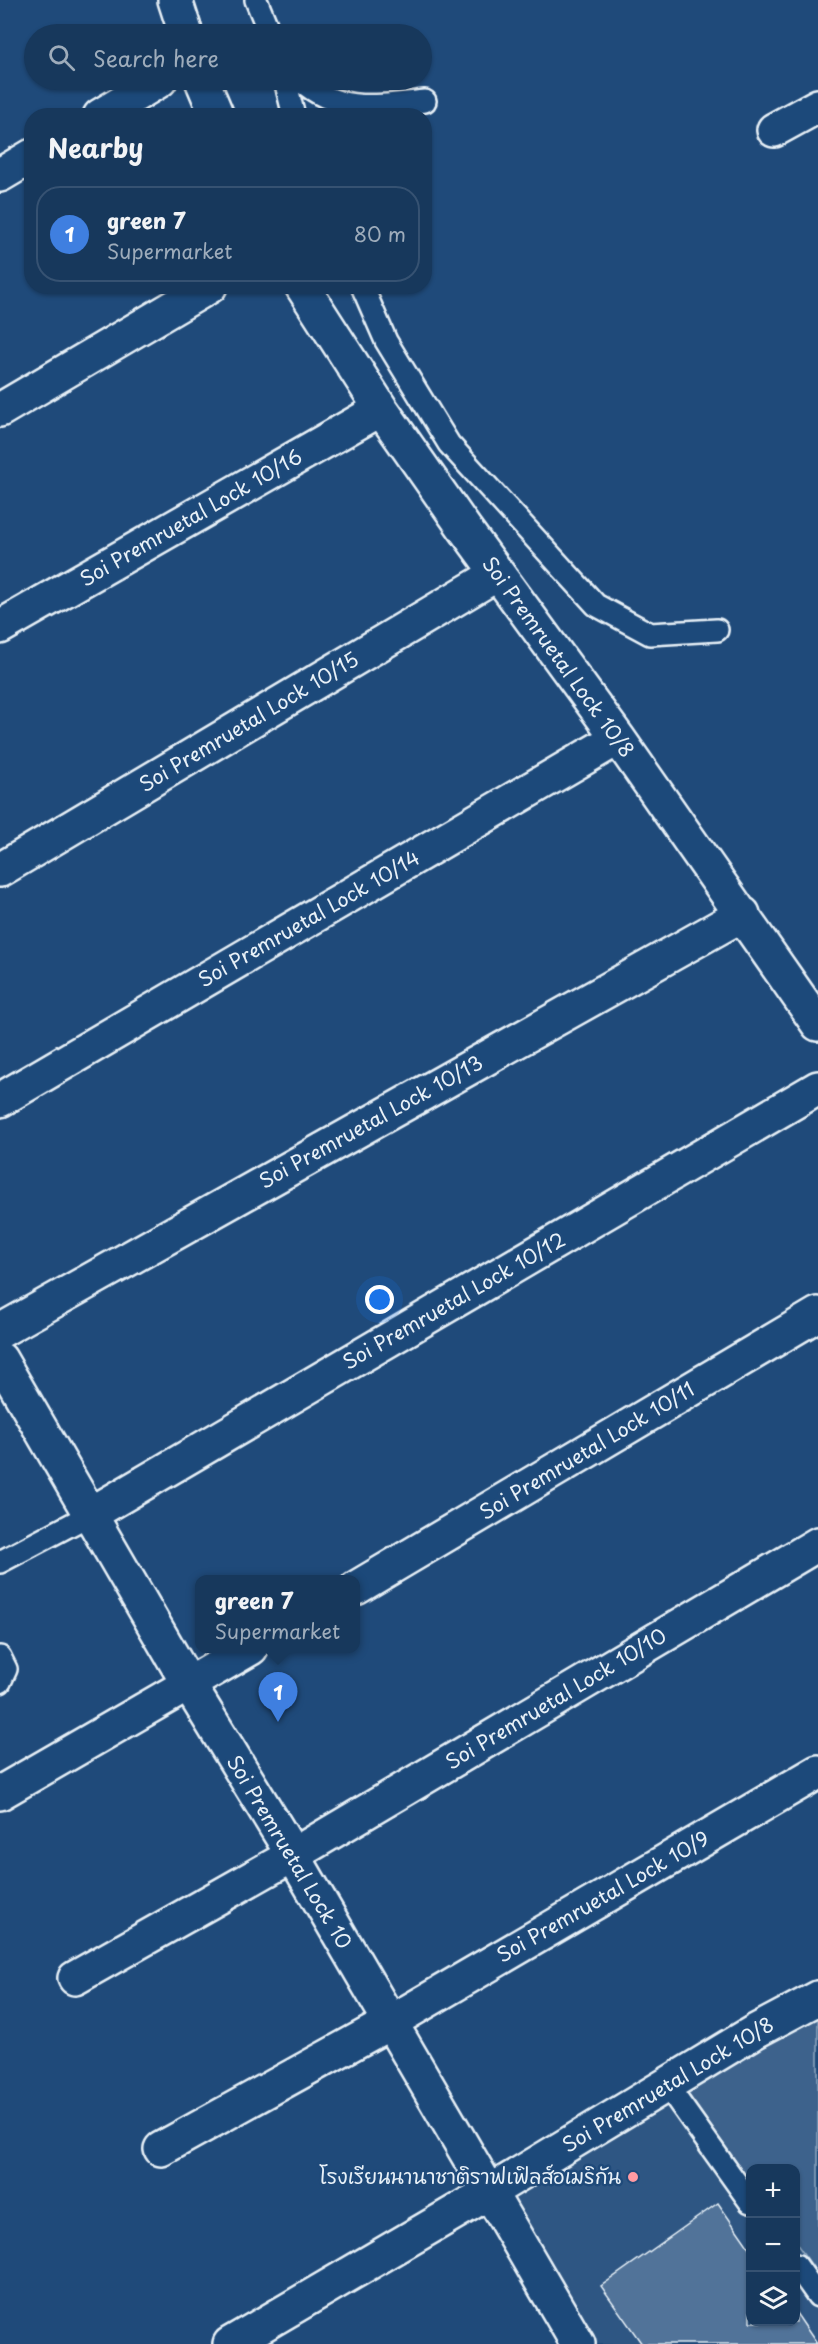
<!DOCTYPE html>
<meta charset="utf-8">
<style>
:root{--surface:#17385c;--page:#203f62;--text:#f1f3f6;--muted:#9eacbb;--line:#365272;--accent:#d6ab8b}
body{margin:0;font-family:"Playpen Sans","Playpen Sans Thai",sans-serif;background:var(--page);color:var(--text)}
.controls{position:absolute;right:18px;bottom:18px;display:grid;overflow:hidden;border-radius:12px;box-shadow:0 2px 4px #0004}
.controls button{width:54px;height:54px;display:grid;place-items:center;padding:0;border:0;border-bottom:2px solid var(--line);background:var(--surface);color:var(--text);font:30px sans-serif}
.you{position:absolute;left:380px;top:1300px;width:21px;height:21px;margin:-15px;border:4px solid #fff;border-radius:50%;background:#1a73e8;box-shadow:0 0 0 9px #1a73e833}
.badge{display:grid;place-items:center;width:39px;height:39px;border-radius:50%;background:var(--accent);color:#fff;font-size:20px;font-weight:700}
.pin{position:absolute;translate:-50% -50px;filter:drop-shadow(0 2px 3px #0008)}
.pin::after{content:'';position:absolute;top:32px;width:21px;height:18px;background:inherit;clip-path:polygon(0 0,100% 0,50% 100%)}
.popup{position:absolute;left:195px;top:1575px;width:165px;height:78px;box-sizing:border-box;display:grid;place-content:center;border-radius:12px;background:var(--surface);filter:drop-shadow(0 2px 4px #0005);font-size:20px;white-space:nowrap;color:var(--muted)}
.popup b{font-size:22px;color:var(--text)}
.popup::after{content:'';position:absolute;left:50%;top:100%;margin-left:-12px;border:12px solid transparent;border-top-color:var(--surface)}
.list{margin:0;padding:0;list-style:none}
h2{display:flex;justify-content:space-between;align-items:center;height:78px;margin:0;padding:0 24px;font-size:26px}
h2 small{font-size:20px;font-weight:400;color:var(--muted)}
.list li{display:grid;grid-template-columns:39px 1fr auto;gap:18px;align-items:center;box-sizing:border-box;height:96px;margin:0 12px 12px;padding:0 12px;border:2px solid var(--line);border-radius:24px}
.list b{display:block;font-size:22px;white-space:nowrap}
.list p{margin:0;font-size:20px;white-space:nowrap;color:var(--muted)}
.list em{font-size:20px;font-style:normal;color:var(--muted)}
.icon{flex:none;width:33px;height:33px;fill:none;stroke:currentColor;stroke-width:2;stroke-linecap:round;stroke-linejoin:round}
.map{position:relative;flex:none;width:818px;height:2344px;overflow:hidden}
.search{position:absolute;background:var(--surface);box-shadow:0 2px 4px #0004;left:24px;top:24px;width:408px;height:66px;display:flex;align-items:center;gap:15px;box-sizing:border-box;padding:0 21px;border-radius:33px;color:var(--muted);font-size:22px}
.panel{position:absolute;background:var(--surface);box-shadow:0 2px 4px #0004;left:24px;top:108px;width:408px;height:186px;border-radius:24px}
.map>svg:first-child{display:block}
.built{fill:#2e5683;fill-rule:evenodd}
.green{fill:#3c628c;stroke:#92aac2;stroke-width:1.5}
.building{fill:#517399;stroke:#e8f1f8;stroke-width:1.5}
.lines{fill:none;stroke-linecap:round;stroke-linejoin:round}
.lane-casing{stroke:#e8f1f8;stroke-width:26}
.street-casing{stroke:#e8f1f8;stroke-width:38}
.lane{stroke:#1f4a7a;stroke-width:21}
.street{stroke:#1f4a7a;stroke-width:33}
.poi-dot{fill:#ff9aa2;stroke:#1f4a7a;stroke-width:2}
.labels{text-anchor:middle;stroke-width:5;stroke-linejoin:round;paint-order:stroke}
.street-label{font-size:20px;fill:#e8f1f8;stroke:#1f4a7a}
.poi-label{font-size:20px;fill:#e8f1f8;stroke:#1f4a7a;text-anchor:end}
</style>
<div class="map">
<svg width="818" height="2344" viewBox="0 0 818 2344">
<rect width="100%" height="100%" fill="#1f4a7a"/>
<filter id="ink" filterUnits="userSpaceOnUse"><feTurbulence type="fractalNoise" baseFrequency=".0167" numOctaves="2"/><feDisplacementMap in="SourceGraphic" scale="12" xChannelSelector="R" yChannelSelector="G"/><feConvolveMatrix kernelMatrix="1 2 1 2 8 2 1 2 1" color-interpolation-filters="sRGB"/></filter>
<g filter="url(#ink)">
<path class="built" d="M818,2002V2344H592L499,2186ZM750,2168H796V2322H750Z"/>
<path class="green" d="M818,1998V2274L796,2243V2168H750V2181L683,2087Z"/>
<path class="building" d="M718,2203L750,2249V2322H796V2313L817,2344H642L601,2286Z"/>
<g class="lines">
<defs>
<path id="lane" d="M256,0L270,34
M285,80L294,116
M300,80C338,114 377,106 425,101
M362,286L386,341L449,444L596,605L650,634L717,630
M0,1562L91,1514
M0,1657L6,1669L0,1682
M666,2084L750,2202
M796,2265L818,2296"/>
<path id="street" d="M175,0L186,34
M202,80L217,116
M100,116L160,80
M774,130L818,106
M0,175L32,156
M302,286L381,409L465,529L618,738L818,1024
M0,410L210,286
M0,627L381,409
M0,870L497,574
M0,1100L618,738
M0,1331L743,914
M0,1359L189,1685L293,1855L578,2344
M91,1514L818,1088
M356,1588L818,1314
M0,1793L251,1648
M75,1978L293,1855L818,1544
M161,2149L389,2023L818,1772
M230,2344L488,2193L754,2032L818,1998"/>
</defs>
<use href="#lane" class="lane-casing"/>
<use href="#street" class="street-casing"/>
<use href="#lane" class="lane"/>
<use href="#street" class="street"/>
</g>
</g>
<circle class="poi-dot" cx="633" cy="2177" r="6"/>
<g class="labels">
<g class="street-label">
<text transform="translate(191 518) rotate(-30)" y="7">Soi Premruetal Lock 10/16</text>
<text transform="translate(558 657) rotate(54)" y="7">Soi Premruetal Lock 10/8</text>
<text transform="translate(249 722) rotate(-31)" y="7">Soi Premruetal Lock 10/15</text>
<text transform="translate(309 919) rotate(-30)" y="7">Soi Premruetal Lock 10/14</text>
<text transform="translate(371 1122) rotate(-29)" y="7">Soi Premruetal Lock 10/13</text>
<text transform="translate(454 1301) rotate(-30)" y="7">Soi Premruetal Lock 10/12</text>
<text transform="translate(587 1451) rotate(-31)" y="7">Soi Premruetal Lock 10/11</text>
<text transform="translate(556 1699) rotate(-31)" y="7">Soi Premruetal Lock 10/10</text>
<text transform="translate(289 1852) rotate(59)" y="7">Soi Premruetal Lock 10</text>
<text transform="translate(603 1897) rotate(-30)" y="7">Soi Premruetal Lock 10/9</text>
<text transform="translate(668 2085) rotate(-31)" y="7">Soi Premruetal Lock 10/8</text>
</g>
<g class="poi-label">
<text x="621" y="2184">โรงเรียนนานาชาติราฟเฟิลส์อเมริกัน</text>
</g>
</g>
</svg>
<div class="controls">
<button>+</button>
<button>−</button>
<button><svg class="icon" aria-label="layers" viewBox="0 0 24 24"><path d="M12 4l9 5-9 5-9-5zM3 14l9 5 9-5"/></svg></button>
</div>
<div class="you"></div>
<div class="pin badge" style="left:278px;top:1722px;background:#3f7fe0">1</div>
<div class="popup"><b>green 7</b>Supermarket</div>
<div class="search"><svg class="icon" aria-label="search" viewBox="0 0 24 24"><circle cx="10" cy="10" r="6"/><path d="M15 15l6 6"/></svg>Search here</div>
<section class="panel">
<h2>Nearby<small></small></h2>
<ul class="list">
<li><span class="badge" style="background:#3f7fe0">1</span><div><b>green 7</b><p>Supermarket</p></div><em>80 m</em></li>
</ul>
</section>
</div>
